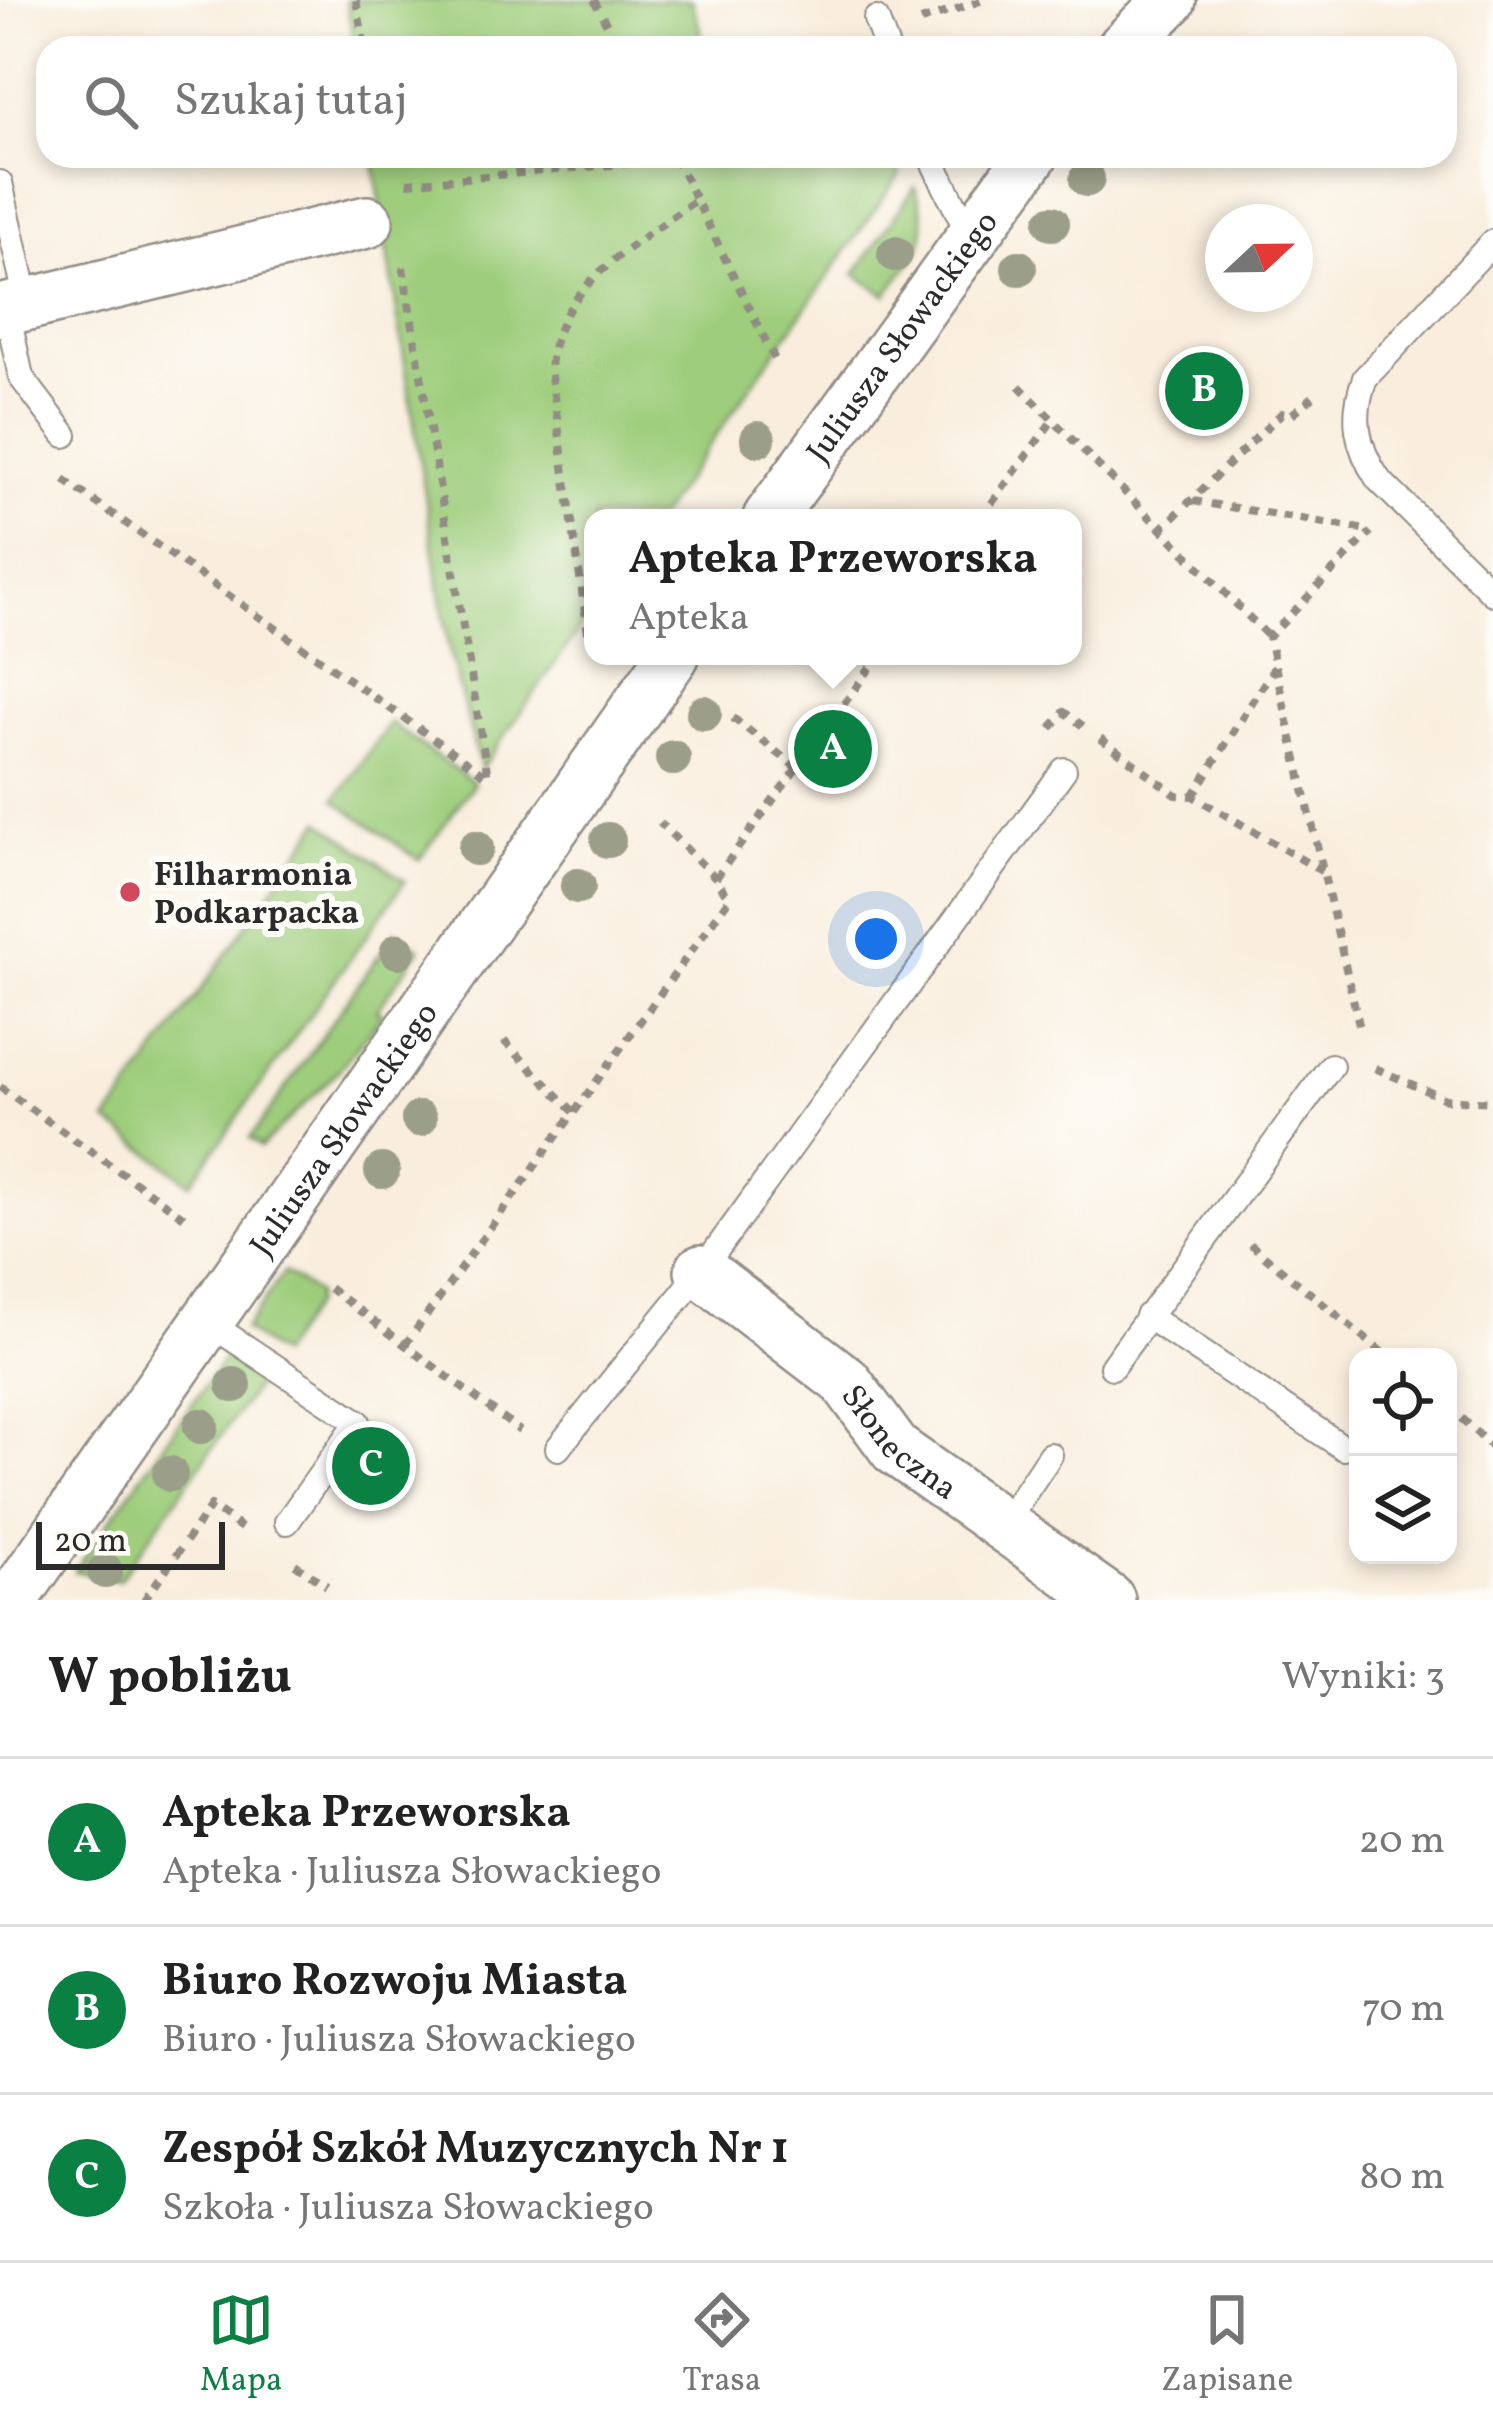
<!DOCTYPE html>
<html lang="pl">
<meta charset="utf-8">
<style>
:root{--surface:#fff;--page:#f6f6f6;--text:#222;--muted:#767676;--line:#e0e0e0;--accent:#0b8043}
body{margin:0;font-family:Vollkorn,serif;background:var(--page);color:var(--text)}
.controls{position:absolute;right:36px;bottom:36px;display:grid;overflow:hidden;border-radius:24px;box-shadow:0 6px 18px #0003}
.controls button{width:108px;height:108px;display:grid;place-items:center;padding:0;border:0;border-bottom:3px solid var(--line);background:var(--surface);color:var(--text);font:60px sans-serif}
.compass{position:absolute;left:1205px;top:204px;width:108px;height:108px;border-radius:50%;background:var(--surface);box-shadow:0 6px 18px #0003;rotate:68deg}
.scale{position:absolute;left:36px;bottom:30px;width:189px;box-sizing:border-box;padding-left:12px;border:6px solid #2b2b2b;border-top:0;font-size:33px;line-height:42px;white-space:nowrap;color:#2b2b2b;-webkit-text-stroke:9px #fdfcf7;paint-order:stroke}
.you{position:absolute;left:876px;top:939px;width:42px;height:42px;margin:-30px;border:9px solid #fff;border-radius:50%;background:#1a73e8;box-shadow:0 0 0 18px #1a73e833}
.badge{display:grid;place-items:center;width:78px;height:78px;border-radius:50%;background:var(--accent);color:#fff;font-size:39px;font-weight:700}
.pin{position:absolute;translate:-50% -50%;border:6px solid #fff;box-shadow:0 3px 12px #0006}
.popup{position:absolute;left:584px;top:509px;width:498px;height:156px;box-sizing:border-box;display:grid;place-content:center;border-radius:24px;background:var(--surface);filter:drop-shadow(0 3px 9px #0005);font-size:39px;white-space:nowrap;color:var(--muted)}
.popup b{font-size:45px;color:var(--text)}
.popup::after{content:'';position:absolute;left:50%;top:100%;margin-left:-24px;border:24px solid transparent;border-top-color:var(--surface)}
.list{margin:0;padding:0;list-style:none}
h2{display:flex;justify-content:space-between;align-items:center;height:156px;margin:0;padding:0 48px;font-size:51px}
h2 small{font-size:39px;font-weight:400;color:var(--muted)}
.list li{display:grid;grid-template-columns:78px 1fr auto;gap:36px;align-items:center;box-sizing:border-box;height:168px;padding:0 48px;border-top:3px solid var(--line)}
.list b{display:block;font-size:45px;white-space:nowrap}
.list p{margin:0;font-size:39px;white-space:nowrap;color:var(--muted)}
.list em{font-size:39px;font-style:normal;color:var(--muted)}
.icon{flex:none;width:66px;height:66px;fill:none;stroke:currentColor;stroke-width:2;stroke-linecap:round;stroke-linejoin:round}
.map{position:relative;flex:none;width:1493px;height:1600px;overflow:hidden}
.search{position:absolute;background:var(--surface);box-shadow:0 6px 18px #0003;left:36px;right:36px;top:36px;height:132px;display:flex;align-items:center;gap:30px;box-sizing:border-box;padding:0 42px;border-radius:36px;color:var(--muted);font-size:45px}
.sheet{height:660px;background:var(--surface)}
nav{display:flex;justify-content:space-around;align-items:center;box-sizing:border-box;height:168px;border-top:3px solid var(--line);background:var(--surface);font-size:33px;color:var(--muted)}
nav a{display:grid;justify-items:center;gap:6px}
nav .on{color:var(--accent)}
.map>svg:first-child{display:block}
.green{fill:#9ecd7b;stroke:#647c53;stroke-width:3}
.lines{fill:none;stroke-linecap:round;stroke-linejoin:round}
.service-casing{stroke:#928c84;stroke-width:28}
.minor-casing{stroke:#928c84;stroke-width:56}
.path{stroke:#928c84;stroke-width:8;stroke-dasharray:9 9;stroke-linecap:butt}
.service{stroke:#fff;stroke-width:24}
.minor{stroke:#fff;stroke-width:51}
.tree{fill:#9b9e89}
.poi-dot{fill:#d1495b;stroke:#fdfcf7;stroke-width:4.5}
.labels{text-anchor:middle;stroke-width:12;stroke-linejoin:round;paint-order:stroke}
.street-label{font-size:33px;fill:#2b2b2b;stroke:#fdfcf7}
.poi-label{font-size:33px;font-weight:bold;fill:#2b2b2b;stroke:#fdfcf7;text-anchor:start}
</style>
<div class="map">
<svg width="1493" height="1600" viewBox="0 0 1493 1600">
<rect width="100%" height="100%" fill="#fdfcf7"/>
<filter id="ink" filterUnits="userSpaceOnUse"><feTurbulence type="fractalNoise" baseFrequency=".00833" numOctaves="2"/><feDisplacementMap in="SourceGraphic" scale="24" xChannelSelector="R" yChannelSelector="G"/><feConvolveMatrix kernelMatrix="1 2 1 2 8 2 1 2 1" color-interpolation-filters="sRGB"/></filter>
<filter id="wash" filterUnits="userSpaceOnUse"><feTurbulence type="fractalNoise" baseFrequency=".004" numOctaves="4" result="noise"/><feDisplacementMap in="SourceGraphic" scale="48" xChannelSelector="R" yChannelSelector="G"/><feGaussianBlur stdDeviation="2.7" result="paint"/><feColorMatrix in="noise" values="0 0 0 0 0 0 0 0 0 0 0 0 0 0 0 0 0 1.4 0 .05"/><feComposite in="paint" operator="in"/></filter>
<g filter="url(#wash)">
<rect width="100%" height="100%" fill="#f9eede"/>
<path class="green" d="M346,0H692L705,48H355Z
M373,156H893L900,174L658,518H593V610L481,769L449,650Z
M915,187C935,243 918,251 886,295L855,274Z
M390,723L474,783L419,860L335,800Z
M321,821L405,881L191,1183L107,1122Z
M396,931L420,949L377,1010L383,1014L337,1072L261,1147L250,1139Z
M284,1272L315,1293L314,1304L279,1355L244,1330Z
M227,1354L262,1378L119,1580L75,1571Z"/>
</g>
<g filter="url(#ink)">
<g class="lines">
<defs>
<path id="service" d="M876,19L887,48
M930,156L971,238
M0,183L28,305
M1493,242L1365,378C1351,415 1356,446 1378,479L1493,593
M7,310L21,377L65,435
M1147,1316L1344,1448
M209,1323L358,1422L287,1522
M1112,1367L1331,1066
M558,1448L701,1271L1064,770
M1002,1527L1050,1455"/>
<g id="minor">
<path d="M1123,48L1170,0"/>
<path d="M0,311L367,222"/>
<path id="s1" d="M769,518L1031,156"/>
<path id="s2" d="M701,1271L846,1382L895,1449L1109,1600"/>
<path id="s3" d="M12,1600L673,656"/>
</g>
</defs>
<use href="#service" class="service-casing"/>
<use href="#minor" class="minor-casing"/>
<path class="path" d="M356,0L365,48
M594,0L619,48
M921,21L983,0
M675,157L778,366
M407,183L711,156
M1019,386L1269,637
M64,480L488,777L403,267
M1193,501L1367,530
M981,518L1052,421
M1160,530L1282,413L1291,415L1315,395
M588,633L550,369C556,284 634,247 697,199
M1275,666L1361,1033
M733,718L797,768
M1051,728L1064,712L1083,726
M1100,738L1176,795L1193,796L1323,872
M1193,796L1275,666L1269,637L1371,532
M716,878L879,656
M504,1041L574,1112
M1375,1068L1445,1099L1493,1102
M0,1087L184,1217
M1250,1244L1388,1357
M329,1288L520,1431
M405,1345L729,899L716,878L660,823
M1448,1406L1493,1448
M295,1564L327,1586
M144,1600L211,1506L243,1529"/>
<use href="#service" class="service"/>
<use href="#minor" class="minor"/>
</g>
<g class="tree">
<circle cx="1087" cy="179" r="18"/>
<circle cx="1052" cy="223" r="18"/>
<circle cx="895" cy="254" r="18"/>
<circle cx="1019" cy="268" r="18"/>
<circle cx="758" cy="439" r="18"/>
<circle cx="704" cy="713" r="18"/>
<circle cx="673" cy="758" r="18"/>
<circle cx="608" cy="840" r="18"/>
<circle cx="476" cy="848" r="18"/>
<circle cx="578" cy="886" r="18"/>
<circle cx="398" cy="951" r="18"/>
<circle cx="419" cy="1119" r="18"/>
<circle cx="382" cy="1171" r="18"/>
<circle cx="234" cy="1385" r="18"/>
<circle cx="201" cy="1426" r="18"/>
<circle cx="170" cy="1474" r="18"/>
<circle cx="105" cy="1571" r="18"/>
</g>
</g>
<circle class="poi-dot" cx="130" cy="892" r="12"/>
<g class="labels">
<g class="street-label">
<text dy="12" stroke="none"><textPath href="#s1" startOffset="225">Juliusza Słowackiego</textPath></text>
<text dy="12" stroke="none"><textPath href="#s3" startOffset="576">Juliusza Słowackiego</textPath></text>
<text dy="12" stroke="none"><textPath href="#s2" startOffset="264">Słoneczna</textPath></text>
</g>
<g class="poi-label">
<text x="154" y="885">Filharmonia<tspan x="154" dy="38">Podkarpacka</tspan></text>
</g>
</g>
</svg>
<div class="controls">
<button><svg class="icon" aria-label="locate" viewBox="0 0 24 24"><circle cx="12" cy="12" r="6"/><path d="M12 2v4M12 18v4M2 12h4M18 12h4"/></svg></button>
<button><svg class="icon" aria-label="layers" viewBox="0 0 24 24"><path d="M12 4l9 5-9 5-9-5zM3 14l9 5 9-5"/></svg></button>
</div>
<svg class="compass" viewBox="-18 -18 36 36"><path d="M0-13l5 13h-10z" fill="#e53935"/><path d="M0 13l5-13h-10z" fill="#767676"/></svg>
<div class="scale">20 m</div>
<div class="you"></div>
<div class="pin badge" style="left:833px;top:749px">A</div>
<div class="popup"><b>Apteka Przeworska</b>Apteka</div>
<div class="pin badge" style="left:1204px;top:391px">B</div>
<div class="pin badge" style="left:371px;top:1466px">C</div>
<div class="search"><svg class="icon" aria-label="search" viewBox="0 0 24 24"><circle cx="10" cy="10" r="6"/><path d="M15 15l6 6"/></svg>Szukaj tutaj</div>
</div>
<section class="sheet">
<h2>W pobliżu<small>Wyniki: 3</small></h2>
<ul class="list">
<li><span class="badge">A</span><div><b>Apteka Przeworska</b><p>Apteka · Juliusza Słowackiego</p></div><em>20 m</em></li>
<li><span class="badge">B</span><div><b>Biuro Rozwoju Miasta</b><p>Biuro · Juliusza Słowackiego</p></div><em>70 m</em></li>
<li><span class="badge">C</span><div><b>Zespół Szkół Muzycznych Nr 1</b><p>Szkoła · Juliusza Słowackiego</p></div><em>80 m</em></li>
</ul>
</section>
<nav>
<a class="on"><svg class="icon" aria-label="map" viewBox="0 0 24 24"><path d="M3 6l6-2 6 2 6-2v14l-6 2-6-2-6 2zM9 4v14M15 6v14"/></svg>Mapa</a>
<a><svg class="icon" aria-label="directions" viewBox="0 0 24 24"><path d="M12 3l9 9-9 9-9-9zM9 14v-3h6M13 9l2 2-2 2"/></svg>Trasa</a>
<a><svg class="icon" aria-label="saved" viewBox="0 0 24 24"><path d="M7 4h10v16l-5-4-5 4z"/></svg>Zapisane</a>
</nav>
